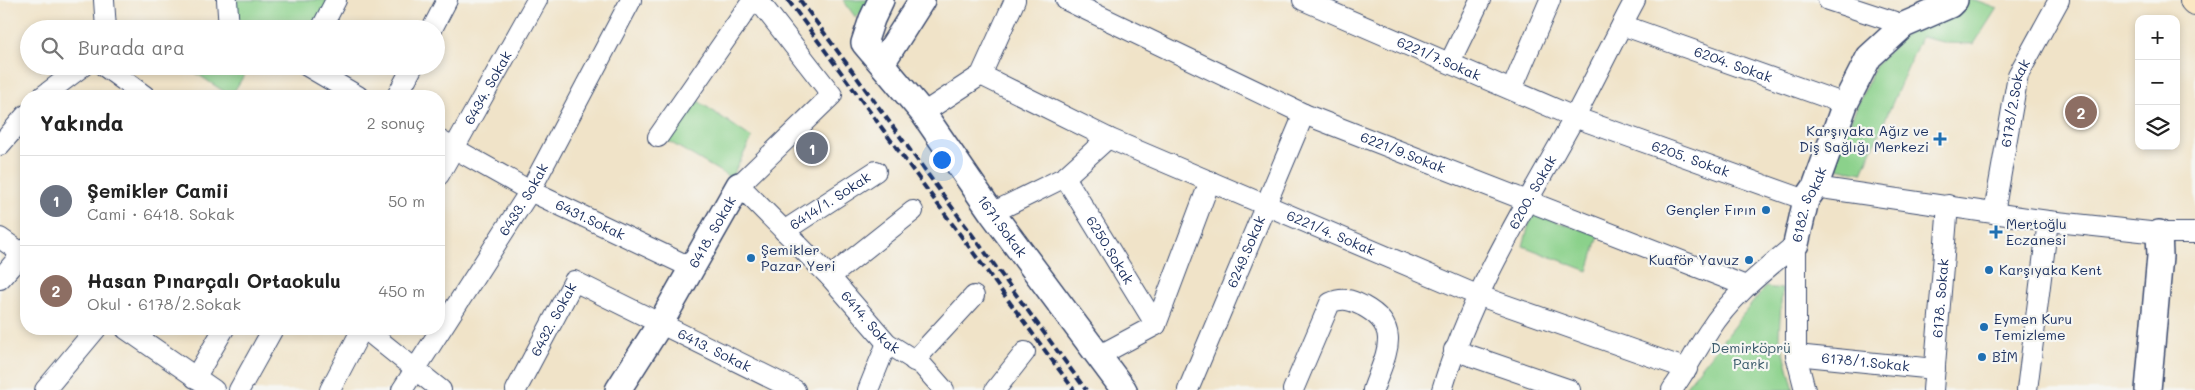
<!DOCTYPE html>
<html lang="tr">
<meta charset="utf-8">
<style>
:root{--surface:#fff;--page:#f6f6f6;--text:#222;--muted:#767676;--line:#e0e0e0;--accent:#111827}
body{margin:0;font-family:Mali,sans-serif;background:var(--page);color:var(--text)}
.controls{position:absolute;right:15px;top:15px;display:grid;overflow:hidden;border-radius:10px;box-shadow:0 2px 8px #0003}
.controls button{width:45px;height:45px;display:grid;place-items:center;padding:0;border:0;border-bottom:1px solid var(--line);background:var(--surface);color:var(--text);font:25px sans-serif}
.you{position:absolute;left:941px;top:159px;width:18px;height:18px;margin:-12px;border:4px solid #fff;border-radius:50%;background:#1a73e8;box-shadow:0 0 0 8px #1a73e833}
.badge{display:grid;place-items:center;width:32px;height:32px;border-radius:50%;background:var(--accent);color:#fff;font-size:16px;font-weight:700}
.pin{position:absolute;translate:-50% -50%;border:2px solid #fff;box-shadow:0 1px 5px #0006}
.list{margin:0;padding:0;list-style:none}
h2{display:flex;justify-content:space-between;align-items:center;height:65px;margin:0;padding:0 20px;font-size:21px}
h2 small{font-size:16px;font-weight:400;color:var(--muted)}
.list li{display:grid;grid-template-columns:32px 1fr auto;gap:15px;align-items:center;box-sizing:border-box;height:90px;padding:0 20px;border-top:1px solid var(--line)}
.list b{display:block;font-size:19px;white-space:nowrap}
.list p{margin:0;font-size:16px;white-space:nowrap;color:var(--muted)}
.list em{font-size:16px;font-style:normal;color:var(--muted)}
.icon{flex:none;width:28px;height:28px;fill:none;stroke:currentColor;stroke-width:2;stroke-linecap:round;stroke-linejoin:round}
.map{position:relative;flex:none;width:2195px;height:390px;overflow:hidden}
.search{position:absolute;background:var(--surface);box-shadow:0 2px 8px #0003;left:20px;top:20px;width:425px;height:55px;display:flex;align-items:center;gap:12px;box-sizing:border-box;padding:0 18px;border-radius:28px;color:var(--muted);font-size:19px}
.panel{position:absolute;background:var(--surface);box-shadow:0 2px 8px #0003;left:20px;top:90px;width:425px;height:245px;border-radius:20px}
.map>svg:first-child{display:block}
.green{fill:#8bd18b;stroke:#538074}
.lines{fill:none;stroke-linecap:round;stroke-linejoin:round}
.minor-casing{stroke:#3b4a6e;stroke-width:22}
.tertiary-casing{stroke:#3b4a6e;stroke-width:28}
.secondary-casing{stroke:#3b4a6e;stroke-width:30}
.minor{stroke:#fff;stroke-width:20}
.tertiary{stroke:#fff;stroke-width:25}
.secondary{stroke:#fbe7c3;stroke-width:28}
.rail{stroke:#1b2f5e;stroke-width:4;stroke-dasharray:8 4;stroke-linecap:butt}
.poi-dot{fill:#1f6fb2;stroke:#f6f6f2;stroke-width:2}
.labels{text-anchor:middle;stroke-width:4.5;stroke-linejoin:round;paint-order:stroke}
.street-label{font-size:14px;fill:#1b2f5e;stroke:#f6f6f2}
.poi-label{font-size:14px;fill:#1b2f5e;stroke:#f6f6f2;text-anchor:start}
.park-label{font-size:14px;fill:#375869;stroke:#f6f6f2}
</style>
<div class="map">
<svg width="2195" height="390" viewBox="0 0 2195 390">
<rect width="100%" height="100%" fill="#f6f6f2"/>
<filter id="ink" filterUnits="userSpaceOnUse"><feTurbulence type="fractalNoise" baseFrequency=".02" numOctaves="2"/><feDisplacementMap in="SourceGraphic" scale="10" xChannelSelector="R" yChannelSelector="G"/><feConvolveMatrix kernelMatrix="1 2 1 2 8 2 1 2 1" color-interpolation-filters="sRGB"/></filter>
<filter id="wash" filterUnits="userSpaceOnUse"><feTurbulence type="fractalNoise" baseFrequency=".0096" numOctaves="4" result="noise"/><feDisplacementMap in="SourceGraphic" scale="20" xChannelSelector="R" yChannelSelector="G"/><feGaussianBlur stdDeviation="1.12" result="paint"/><feColorMatrix in="noise" values="0 0 0 0 0 0 0 0 0 0 0 0 0 0 0 0 0 1.4 0 .05"/><feComposite in="paint" operator="in"/></filter>
<g filter="url(#wash)">
<rect width="100%" height="100%" fill="#f0e3c8"/>
<path class="green" d="M227,0H336L321,29H229Z
M843,0H874L856,18Z
M1963,0H1975L1997,8L1974,44L1948,43L1921,37L1862,173L1836,168L1838,148L1875,67L1901,37Z
M185,66H250L231,96Z
M691,96L752,138L731,178L663,138Z
M1532,214L1599,235L1588,271L1523,246Z
M1765,287L1782,289L1779,334L1794,390H1683Z"/>
</g>
<g filter="url(#ink)">
<g class="lines">
<defs>
<g id="minor">
<path d="M104,0L106,29"/>
<path d="M227,0L229,29"/>
<path id="s1" d="M758,0L832,95L739,185L830,277L887,343L922,365L944,390"/>
<path id="s2" d="M1066,0L1304,114L1746,286"/>
<path id="s3" d="M1303,0L1574,117L1806,200"/>
<path d="M1828,0L1904,25"/>
<path id="s4" d="M1622,25L1845,104"/>
<path d="M321,29L336,0"/>
<path d="M432,29L447,0"/>
<path d="M1450,62L1480,0"/>
<path d="M104,66L145,96"/>
<path d="M307,66L358,96"/>
<path id="s5" d="M981,75L1108,138L1477,295L1687,369"/>
<path d="M1512,89L1550,0"/>
<path d="M43,96L83,66"/>
<path d="M397,96L413,66"/>
<path d="M923,113L981,75L1015,0"/>
<path d="M658,137L753,0"/>
<path id="s6" d="M439,140L530,191L690,267"/>
<path d="M0,145L26,115"/>
<path id="s7" d="M439,175L537,0"/>
<path id="s8" d="M1065,177L1156,325"/>
<path d="M1815,187L2048,221L2159,233H2195"/>
<path d="M992,213L1065,177L1108,138"/>
<path id="s9" d="M1994,213L2018,75L2059,0"/>
<path id="s10" d="M784,231L876,171"/>
<path d="M0,238L26,256"/>
<path d="M1796,244V355L1805,390"/>
<path d="M830,277L913,211"/>
<path d="M0,279L26,249"/>
<path d="M126,329L214,390"/>
<path d="M365,329L441,390"/>
<path d="M1454,350L1570,390"/>
<path d="M1100,355L1156,325L1210,181"/>
<path id="s11" d="M1796,355L1935,369"/>
<path d="M914,361L974,296"/>
<path d="M195,378L224,329"/>
<path d="M45,390L96,329"/>
<path d="M239,390L273,329"/>
<path d="M330,390L362,329"/>
<path id="s12" d="M402,390L530,191L631,0"/>
<path id="s13" d="M516,390L574,281L795,390"/>
<path d="M868,390L887,343"/>
<path d="M995,390L1025,352"/>
<path id="s14" d="M1188,390L1304,114"/>
<path d="M1293,390L1330,303C1343,297 1351,300 1363,306C1404,328 1385,355 1373,390"/>
<path id="s15" d="M1442,390C1471,292 1525,207 1574,118C1595,79 1614,39 1635,0"/>
<path d="M1672,390C1686,371 1696,350 1709,331C1731,296 1765,270 1796,244"/>
<path id="s16" d="M1933,390L1948,205"/>
<path d="M2027,390L2048,221"/>
</g>
<g id="tertiary">
<path id="s17" d="M881,0L872,19L864,43L923,113L992,213L1124,390"/>
<path d="M882,63L922,0"/>
<path id="s18" d="M1796,244L1806,200L1815,187L1845,104L1869,57L1904,25L1950,5L1955,0"/>
<path id="s19" d="M618,390L660,324L739,185"/>
<path d="M2148,390L2160,256L2159,233"/>
</g>
<path id="secondary" d="M2194,0L2195,1"/>
</defs>
<use href="#minor" class="minor-casing"/>
<use href="#tertiary" class="tertiary-casing"/>
<use href="#secondary" class="secondary-casing"/>
<use href="#minor" class="minor"/>
<use href="#tertiary" class="tertiary"/>
<use href="#secondary" class="secondary"/>
<path class="rail" d="M788,0L1074,390
M800,0L1086,390"/>
</g>
</g>
<g class="poi-dot">
<path d="M1937.5 131.5h5v5h5v5h-5v5h-5v-5h-5v-5h5z"/>
<circle cx="1766" cy="210" r="5"/>
<path d="M1993.5 224.5h5v5h5v5h-5v5h-5v-5h-5v-5h5z"/>
<circle cx="751" cy="258" r="5"/>
<circle cx="1749" cy="260" r="5"/>
<circle cx="1989" cy="270" r="5"/>
<circle cx="1984" cy="327" r="5"/>
<circle cx="1982" cy="357" r="5"/>
</g>
<g class="labels">
<g class="street-label">
<text dy="5" stroke="none"><textPath href="#s3" startOffset="148">6221/7.Sokak</textPath></text>
<text dy="5" stroke="none"><textPath href="#s4" startOffset="118">6204. Sokak</textPath></text>
<text dy="5" stroke="none"><textPath href="#s7" startOffset="100">6434. Sokak</textPath></text>
<text dy="5" stroke="none"><textPath href="#s9" startOffset="112">6178/2.Sokak</textPath></text>
<text dy="5" stroke="none"><textPath href="#s2" startOffset="370">6221/9.Sokak</textPath></text>
<text dy="5" stroke="none"><textPath href="#s3" startOffset="419">6205. Sokak</textPath></text>
<text dy="5" stroke="none"><textPath href="#s15" startOffset="218">6200. Sokak</textPath></text>
<text dy="5" stroke="none"><textPath href="#s12" startOffset="226">6433. Sokak</textPath></text>
<text dy="5" stroke="none"><textPath href="#s10" startOffset="55">6414/1. Sokak</textPath></text>
<text dy="5" stroke="none"><textPath href="#s18" startOffset="42">6182. Sokak</textPath></text>
<text dy="5" stroke="none"><textPath href="#s6" startOffset="171">6431.Sokak</textPath></text>
<text dy="5" stroke="none"><textPath href="#s17" startOffset="276">1671.Sokak</textPath></text>
<text dy="5" stroke="none"><textPath href="#s19" startOffset="184">6418. Sokak</textPath></text>
<text dy="5" stroke="none"><textPath href="#s5" startOffset="384">6221/4. Sokak</textPath></text>
<text dy="5" stroke="none"><textPath href="#s8" startOffset="86">6250.Sokak</textPath></text>
<text dy="5" stroke="none"><textPath href="#s14" startOffset="150">6249.Sokak</textPath></text>
<text dy="5" stroke="none"><textPath href="#s16" startOffset="92">6178. Sokak</textPath></text>
<text dy="5" stroke="none"><textPath href="#s1" startOffset="440">6414. Sokak</textPath></text>
<text dy="5" stroke="none"><textPath href="#s13" startOffset="80">6432. Sokak</textPath></text>
<text dy="5" stroke="none"><textPath href="#s13" startOffset="280">6413. Sokak</textPath></text>
<text dy="5" stroke="none"><textPath href="#s11" startOffset="70">6178/1.Sokak</textPath></text>
</g>
<g class="poi-label">
<text x="1929" y="136" text-anchor="end">Karşıyaka Ağız ve<tspan x="1929" dy="16">Diş Sağlığı Merkezi</tspan></text>
<text x="1756" y="215" text-anchor="end">Gençler Fırın</text>
<text x="2006" y="229">Mertoğlu<tspan x="2006" dy="16">Eczanesi</tspan></text>
<text x="761" y="255">Şemikler<tspan x="761" dy="16">Pazar Yeri</tspan></text>
<text x="1739" y="265" text-anchor="end">Kuaför Yavuz</text>
<text x="1999" y="275">Karşıyaka Kent</text>
<text x="1994" y="324">Eymen Kuru<tspan x="1994" dy="16">Temizleme</tspan></text>
<text x="1992" y="362">BİM</text>
</g>
<g class="park-label">
<text x="1751" y="353">Demirköprü<tspan x="1751" dy="16">Parkı</tspan></text>
</g>
</g>
</svg>
<div class="controls">
<button>+</button>
<button>−</button>
<button><svg class="icon" aria-label="layers" viewBox="0 0 24 24"><path d="M12 4l9 5-9 5-9-5zM3 14l9 5 9-5"/></svg></button>
</div>
<div class="you"></div>
<div class="pin badge" style="left:812px;top:148px;background:#6b7280">1</div>
<div class="pin badge" style="left:2081px;top:112px;background:#8d6e63">2</div>
<div class="search"><svg class="icon" aria-label="search" viewBox="0 0 24 24"><circle cx="10" cy="10" r="6"/><path d="M15 15l6 6"/></svg>Burada ara</div>
<section class="panel">
<h2>Yakında<small>2 sonuç</small></h2>
<ul class="list">
<li><span class="badge" style="background:#6b7280">1</span><div><b>Şemikler Camii</b><p>Cami · 6418. Sokak</p></div><em>50 m</em></li>
<li><span class="badge" style="background:#8d6e63">2</span><div><b>Hasan Pınarçalı Ortaokulu</b><p>Okul · 6178/2.Sokak</p></div><em>450 m</em></li>
</ul>
</section>
</div>
